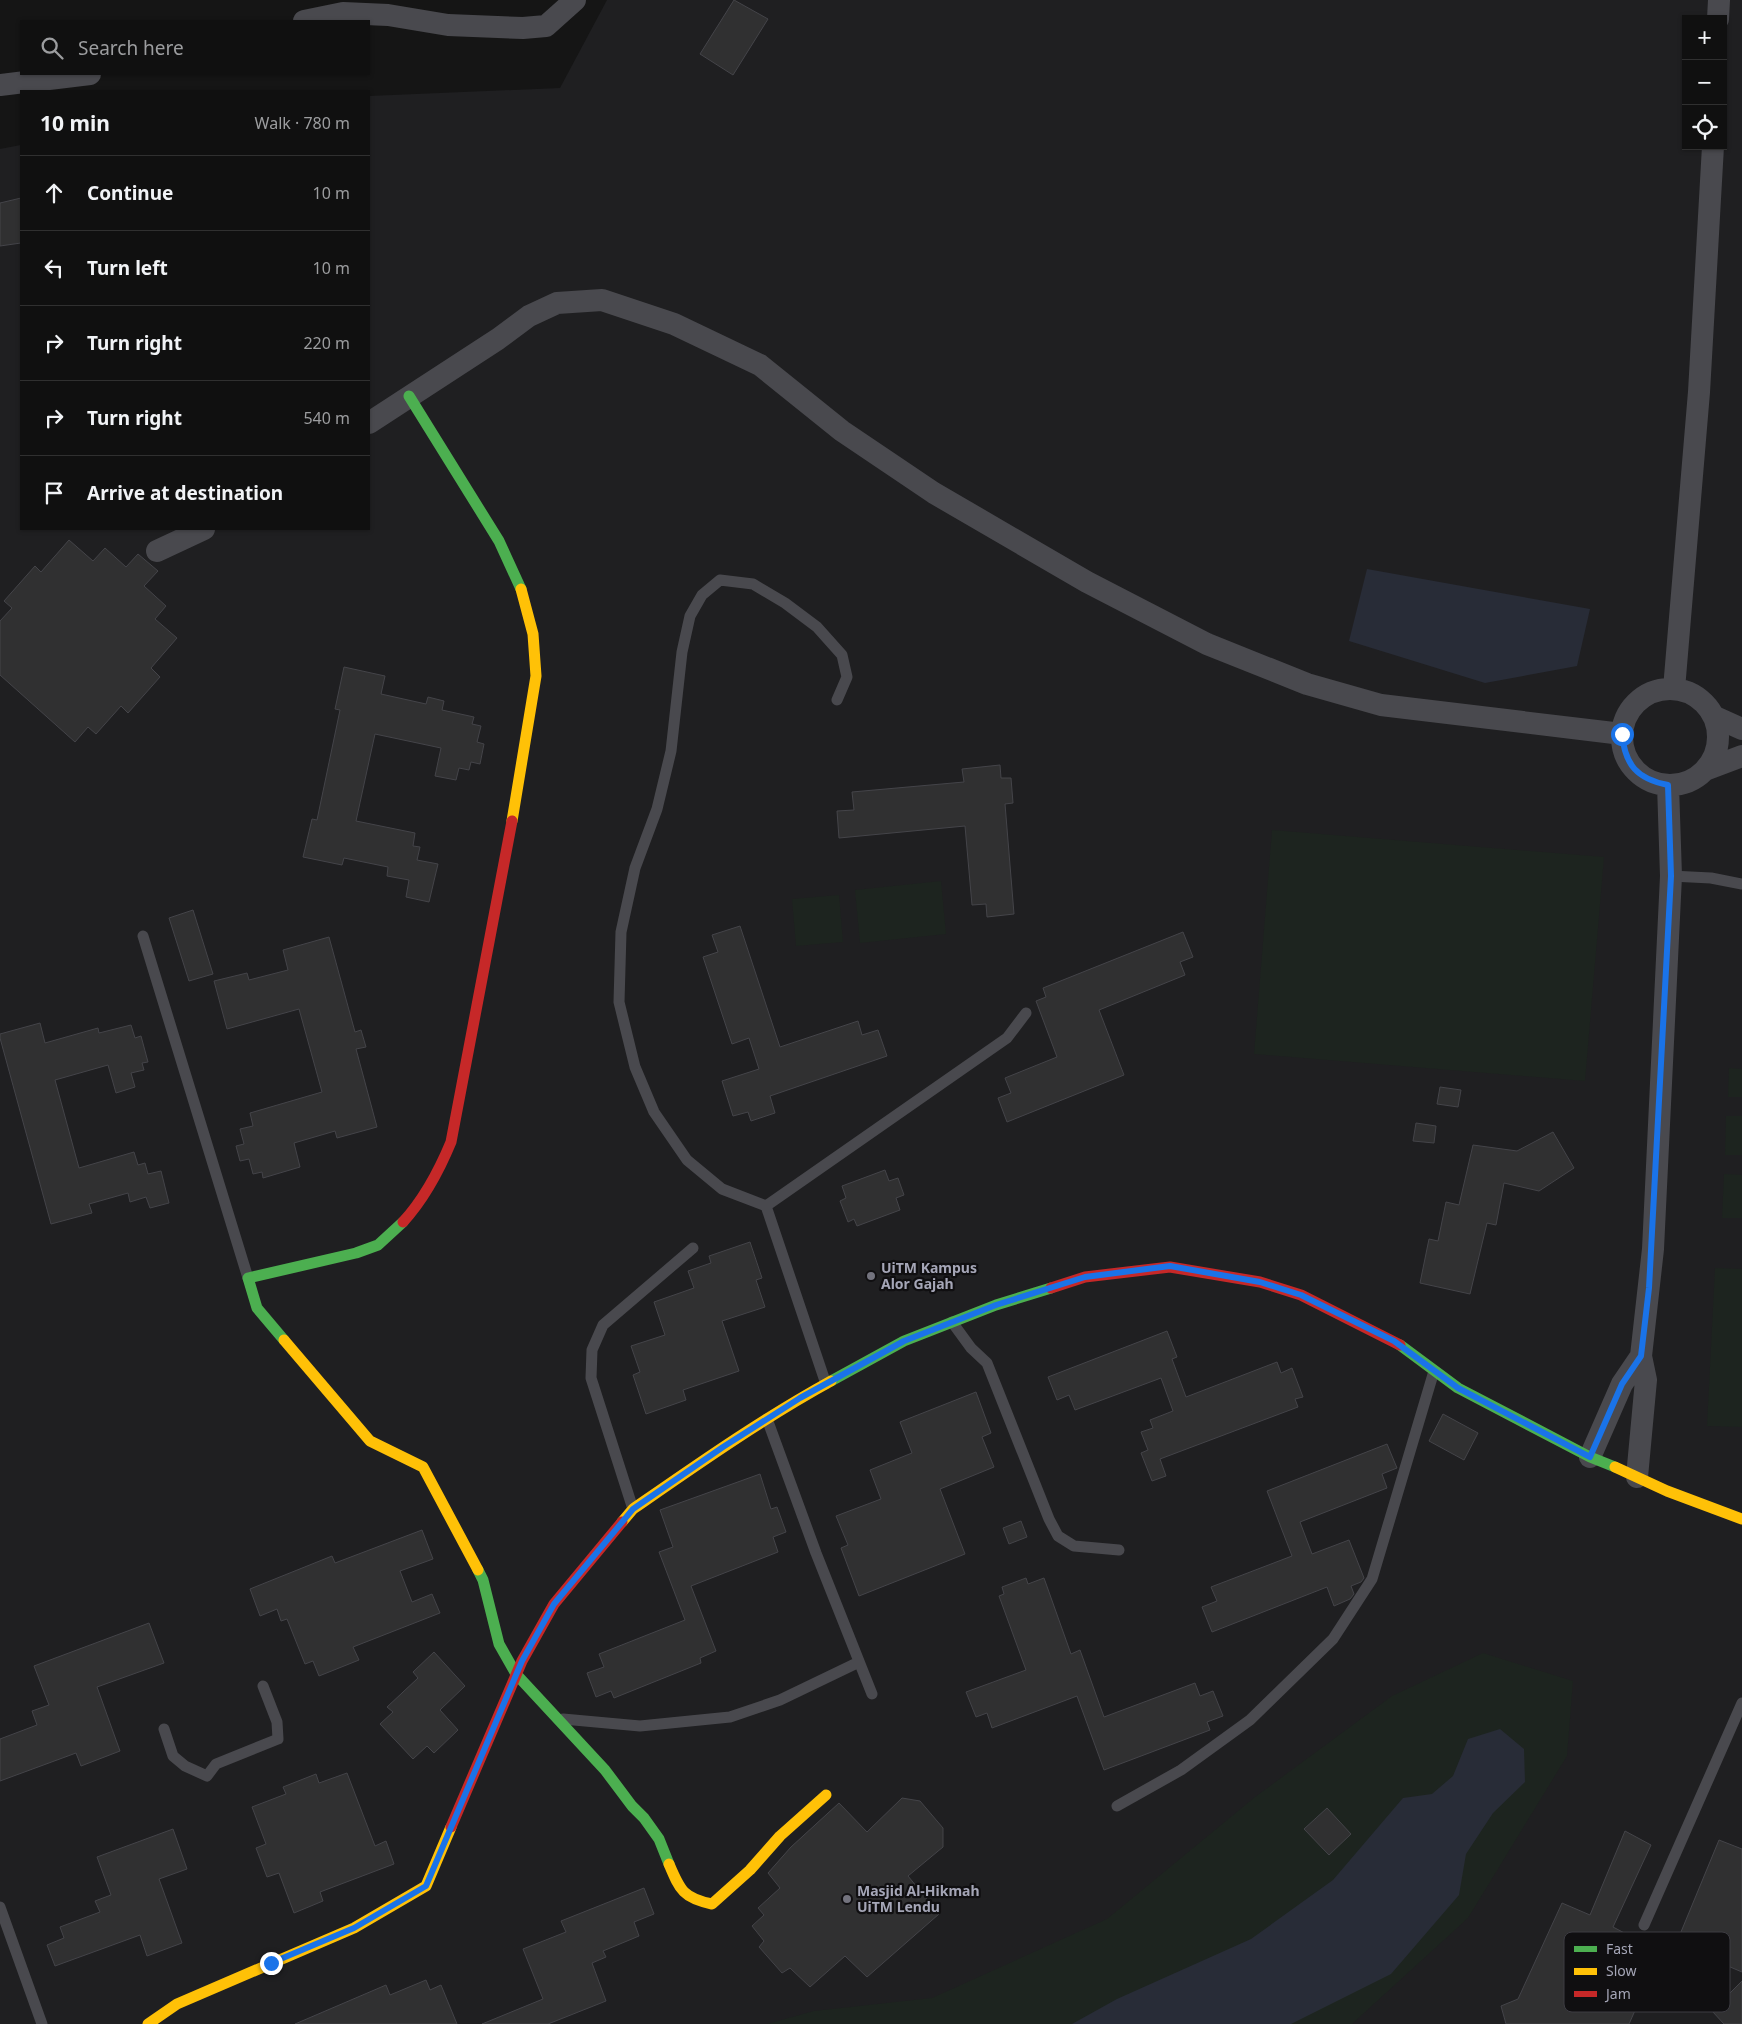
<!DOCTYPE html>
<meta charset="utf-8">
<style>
:root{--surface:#101010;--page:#1e1e1e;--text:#f1f3f6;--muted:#9c9d9f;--line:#303030}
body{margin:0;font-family:"Noto Sans",sans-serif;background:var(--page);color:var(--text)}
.controls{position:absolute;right:15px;top:15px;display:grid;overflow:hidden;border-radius:0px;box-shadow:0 1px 4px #0004}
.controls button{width:45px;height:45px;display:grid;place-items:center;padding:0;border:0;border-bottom:1px solid var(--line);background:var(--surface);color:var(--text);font:25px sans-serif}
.stop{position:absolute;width:15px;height:15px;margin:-11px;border:4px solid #1a73e8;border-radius:50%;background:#fff}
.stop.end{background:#1a73e8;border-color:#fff;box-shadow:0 1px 5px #0008}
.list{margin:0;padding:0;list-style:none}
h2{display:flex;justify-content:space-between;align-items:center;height:65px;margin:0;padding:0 20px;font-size:21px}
h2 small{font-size:16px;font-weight:400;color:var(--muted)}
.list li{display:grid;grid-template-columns:32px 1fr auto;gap:15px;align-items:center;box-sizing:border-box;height:75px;padding:0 20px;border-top:1px solid var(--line)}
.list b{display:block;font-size:19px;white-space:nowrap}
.list em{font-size:16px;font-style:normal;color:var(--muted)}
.icon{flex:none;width:28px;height:28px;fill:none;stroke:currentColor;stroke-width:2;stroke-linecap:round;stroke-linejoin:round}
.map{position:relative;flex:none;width:1742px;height:2024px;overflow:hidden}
.search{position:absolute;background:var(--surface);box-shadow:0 1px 4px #0004;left:20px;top:20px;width:350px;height:55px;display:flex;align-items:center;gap:12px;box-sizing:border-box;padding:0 18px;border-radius:0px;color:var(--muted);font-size:19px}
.panel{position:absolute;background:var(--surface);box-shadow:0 1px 4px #0004;left:20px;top:90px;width:350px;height:440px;border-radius:0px}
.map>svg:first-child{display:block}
.built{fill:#1f1f21;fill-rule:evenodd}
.green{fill:#1d241f}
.water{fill:#282c37}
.building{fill:#303031;stroke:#444449}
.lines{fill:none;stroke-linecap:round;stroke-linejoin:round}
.lane{stroke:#49494e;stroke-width:11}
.street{stroke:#49494e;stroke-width:22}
.fast{stroke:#4caf50;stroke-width:11}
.slow{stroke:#ffc107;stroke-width:11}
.jam{stroke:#c62828;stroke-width:11}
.route{stroke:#1a73e8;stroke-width:6}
.poi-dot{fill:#73737e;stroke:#100f11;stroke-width:2}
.labels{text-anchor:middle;stroke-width:4.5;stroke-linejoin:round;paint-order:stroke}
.poi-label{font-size:14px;font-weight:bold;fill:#a5a6b7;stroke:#100f11;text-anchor:start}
.key{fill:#100f11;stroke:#3d3c43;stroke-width:1}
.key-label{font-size:14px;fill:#a5a6b7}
</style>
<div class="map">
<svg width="1742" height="2024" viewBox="0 0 1742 2024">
<rect width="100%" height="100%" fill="#151515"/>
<path class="built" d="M607,0H1742V2024H0V149L21,145V529H369V96L560,88ZM1686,19H1723V146H1686Z"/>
<path class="green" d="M1272,830L1604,857L1585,1081L1254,1054Z
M941,881L946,934L860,943L855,890Z
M839,895L843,942L796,946L792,899Z
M1729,1068L1742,1069V1097H1728Z
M1726,1116H1742V1155H1725Z
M1724,1174L1742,1175V1218H1722Z
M1715,1268L1742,1269V1427L1707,1426Z
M1483,1653L1573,1681L1567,1756L1468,1918L1352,2024H767L814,2011L932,1998L1107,1919L1255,1797L1392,1696Z"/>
<path class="water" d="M1367,569L1590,609L1577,666L1485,683L1349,641Z
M1500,1729L1524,1749L1525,1782L1493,1813L1466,1854L1459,1895L1391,1974L1291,2024H1072L1117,1999L1251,1939L1333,1880L1403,1798L1432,1794L1453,1776L1468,1739Z"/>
<path class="building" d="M734,0L768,19L733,75L700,54Z
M21,198V243L0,246V203Z
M69,540L93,561L105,548L126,567L138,554L158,571L144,586L166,606L155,619L177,638L151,668L160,677L128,713L121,706L96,734L88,727L75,742L0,675V621L12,608L4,601L35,566L41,572Z
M344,667L385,676L381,694L426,704L428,697L444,701L442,710L474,717L472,724L481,726L477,742L484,744L480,764L471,762L469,770L459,768L456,780L435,776L441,748L375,734L356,821L415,833L413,846L420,847L417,860L438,864L429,902L406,897L409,880L387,876L388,867L344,858L342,865L303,857L312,819L317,820L326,777L340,710L335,709Z
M1000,765L1001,778H1011L1013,803L1005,804L1014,914L987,917L986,904L972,905L965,826L839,838L837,811L854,810L852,792L964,782L962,769Z
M193,910L213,974L189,981L169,918Z
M740,926L780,1047L858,1021L862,1035L878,1030L887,1056L770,1096L775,1113L751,1121L748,1112L733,1116L722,1081L759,1069L749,1038L732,1044L703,957L718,952L712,935Z
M1183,932L1193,957L1180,962L1185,975L1099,1010L1124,1075L1007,1122L998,1098L1011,1093L1005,1078L1057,1057L1036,1001L1046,997L1043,988Z
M329,937L355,1032L361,1030L366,1047L356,1049L377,1127L337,1138L335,1131L294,1143L300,1167L263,1178L262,1172L253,1174L249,1159L240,1161L236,1146L244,1144L240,1129L253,1126L250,1113L322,1092L299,1009L227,1029L214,981L247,973L249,980L288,970L283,950Z
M40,1023L45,1043L98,1028L99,1033L131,1025L135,1038L141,1036L148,1062L142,1063L144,1070L131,1073L135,1087L116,1093L108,1065L55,1080L79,1168L134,1152L138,1165L145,1163L148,1174L161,1171L169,1203L150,1208L146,1197L130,1202L128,1193L89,1204L92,1213L51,1224L0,1038V1034Z
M1440,1087L1461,1090L1458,1107L1437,1104Z
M1416,1123L1436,1126L1434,1143L1413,1141Z
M1553,1132L1574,1168L1539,1191L1504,1183L1496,1225L1487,1223L1470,1294L1420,1283L1429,1239L1438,1241L1446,1202L1459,1205L1473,1145L1517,1151Z
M885,1170L889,1181L898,1178L904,1195L896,1198L900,1210L857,1226L854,1219L848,1222L840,1201L846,1198L842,1186Z
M750,1242L762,1278L756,1280L765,1307L722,1321L739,1371L683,1390L686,1400L646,1414L633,1375L640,1372L631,1346L665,1335L654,1302L694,1288L688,1271L711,1263L709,1256Z
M1167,1331L1177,1357L1172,1359L1186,1397L1277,1362L1281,1373L1292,1368L1303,1397L1295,1399L1298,1407L1160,1459L1166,1476L1152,1481L1141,1453L1148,1450L1141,1432L1153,1428L1150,1420L1173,1411L1161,1378L1075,1410L1069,1395L1057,1400L1048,1377Z
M976,1392L991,1433L982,1437L994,1467L940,1489L965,1554L859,1596L841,1548L848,1545L836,1516L881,1499L870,1470L912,1453L900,1422Z
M1443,1414L1478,1433L1464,1460L1429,1441Z
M1387,1444L1397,1468L1382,1474L1387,1488L1300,1522L1312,1554L1349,1540L1364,1578L1361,1582L1351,1586L1354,1594L1350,1599L1334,1606L1327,1587L1212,1632L1202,1607L1217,1601L1211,1587L1292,1556L1267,1491Z
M760,1474L771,1509L777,1507L786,1532L773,1537L778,1552L691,1586L716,1651L700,1658L701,1663L614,1698L611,1691L596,1697L587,1673L604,1667L599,1654L685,1620L659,1552L673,1547L660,1510Z
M1021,1521L1027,1537L1009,1544L1003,1528Z
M422,1530L433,1559L400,1571L412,1602L432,1594L440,1613L353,1647L359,1660L319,1676L313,1661L305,1664L287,1619L281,1621L277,1609L260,1616L250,1589L332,1556L335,1563Z
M1026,1578L1028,1584L1044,1578L1071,1654L1080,1650L1104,1717L1195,1683L1200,1696L1213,1691L1223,1716L1207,1722L1210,1730L1104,1770L1077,1696L992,1728L987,1713L976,1717L966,1692L1026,1670L999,1596L1004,1594L1002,1587Z
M149,1623L164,1663L97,1687L120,1751L81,1766L76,1753L0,1781V1739L37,1725L32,1711L49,1705L34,1666Z
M434,1652L465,1686L440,1710L458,1730L434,1753L427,1746L413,1759L380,1724L393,1712L387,1707L418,1678L413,1672Z
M347,1773L375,1846L386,1841L394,1864L320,1892L323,1901L294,1913L279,1873L267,1877L256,1848L266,1844L252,1807L286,1794L283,1787L316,1774L319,1783Z
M902,1798L920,1801L943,1828V1847L908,1876L939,1914L867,1977L845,1956L810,1987L790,1968L782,1973L759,1947L764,1941L752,1926L764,1915L758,1908L780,1888L768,1873L791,1847L839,1803L867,1832Z
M1327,1808L1351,1834L1329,1855L1304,1829Z
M173,1829L187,1869L159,1879L182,1943L147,1956L140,1935L55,1966L47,1945L64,1938L60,1927L100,1912L95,1901L111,1895L97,1857Z
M1625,1831L1651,1845L1613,1927L1632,1937L1621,1965L1649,1979L1629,2024H1506L1501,2006L1518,1999L1562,1903L1590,1915Z
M1719,1840L1742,1849V1972L1676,1944Z
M644,1888L654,1914L634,1922L639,1936L603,1951L606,1957L592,1963L606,2001L548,2024H482L543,1999L523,1949L566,1932L561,1921Z
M426,1980L430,1990L441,1985L457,2024H295L386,1985L390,1995Z
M1742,1981V2024H1724L1712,2011Z"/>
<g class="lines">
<path class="lane" d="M1671,876L1711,878L1742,884
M143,936L248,1278
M766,1206L722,1189L687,1160L654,1112L635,1067L619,1002L621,932L635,868L657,809L671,751L682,652L690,616L702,595L720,580L753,584L785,603L817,627L842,655L847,677L837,700
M766,1206L1007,1038L1026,1013
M766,1206L826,1384
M952,1322L971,1348L987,1363L1049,1519L1058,1536L1074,1546L1119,1550
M767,1419L816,1553L872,1694
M633,1509L591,1378L592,1350L603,1325L693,1248
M563,1719L640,1726L730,1717L780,1700L859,1662
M164,1729L173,1756L185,1766L207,1776L216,1764L278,1739L277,1722L263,1686
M1117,1806L1181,1770L1250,1720L1333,1639L1372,1579L1434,1371
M0,1907L42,2024
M1644,1925L1742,1703"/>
<path class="street" d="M1718,19L1719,0
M304,21L343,13L388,15L448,25L523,28L546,26L575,0
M0,85L90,74
M369,423L498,339L529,316L557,303L602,300L674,324L760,365L842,431L934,493L1087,582L1207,644L1307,684L1381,705L1622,734
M157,551L204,529
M1674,689L1699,392L1713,146
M1622 737a48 48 0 1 1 96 0a48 48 0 1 1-96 0Z
M1713,716L1742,729
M1705,770L1742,756
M1590,1457L1622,1384L1641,1356
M1637,1477L1646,1380L1641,1356L1653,1249L1671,876L1668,785"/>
<path class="fast" d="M409,396L499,541L521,589
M284,1340L257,1308L248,1278L356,1253L378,1245L403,1222
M1400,1345L1458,1388L1590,1457L1615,1467
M831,1381L904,1341L996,1305L1051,1288
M478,1570L483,1580L499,1644L516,1674L605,1770L632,1806L644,1818L659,1839L669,1864"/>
<path class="slow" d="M512,821L536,676L533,634L521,589
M284,1340L370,1441L423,1467L478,1570
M1615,1467L1667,1491L1742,1519
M622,1522L633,1509C698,1464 762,1419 831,1381
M669,1864C680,1890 683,1898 712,1904L750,1870L780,1836L826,1795
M148,2024L177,2004L354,1928L426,1886L451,1827"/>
<path class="jam" d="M403,1222C425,1198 439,1171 451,1142L512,821
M1051,1288L1085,1277L1170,1267L1260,1282L1301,1295L1400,1345
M451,1827L522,1661L554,1604L622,1522"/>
</g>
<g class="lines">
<path class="route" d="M271,1963L354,1928L426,1886L522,1661L554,1604L633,1509L723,1447L800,1398L904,1341L996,1305L1085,1277L1170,1266L1260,1282L1301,1295L1394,1341L1458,1388L1590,1457L1622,1384L1641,1356L1649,1288L1671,876L1668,785C1637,779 1625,765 1622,734"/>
</g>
<g class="poi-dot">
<circle cx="871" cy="1276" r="5"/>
<circle cx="847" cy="1899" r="5"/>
</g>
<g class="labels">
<g class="poi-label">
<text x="881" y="1273">UiTM Kampus<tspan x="881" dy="16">Alor Gajah</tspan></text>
<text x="857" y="1896">Masjid Al-Hikmah<tspan x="857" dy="16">UiTM Lendu</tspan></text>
</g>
</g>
<rect x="1564" y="1932" width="166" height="80" rx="8" class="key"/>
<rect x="1574" y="1946" width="23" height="6" fill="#4caf50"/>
<rect x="1574" y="1968" width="23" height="7" fill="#ffc107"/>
<rect x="1574" y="1991" width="23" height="6" fill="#c62828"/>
<g class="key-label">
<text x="1606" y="1954">Fast</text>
<text x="1606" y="1976">Slow</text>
<text x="1606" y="1999">Jam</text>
</g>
</svg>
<div class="controls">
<button>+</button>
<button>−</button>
<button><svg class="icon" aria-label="locate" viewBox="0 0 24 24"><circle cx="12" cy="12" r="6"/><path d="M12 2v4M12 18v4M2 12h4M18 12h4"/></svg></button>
</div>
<div class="stop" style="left:1622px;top:734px"></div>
<div class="stop end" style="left:271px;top:1963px"></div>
<div class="search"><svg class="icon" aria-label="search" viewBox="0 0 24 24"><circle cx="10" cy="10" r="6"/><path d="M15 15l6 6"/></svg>Search here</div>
<section class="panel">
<h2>10 min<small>Walk · 780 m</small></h2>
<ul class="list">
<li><svg class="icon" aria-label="ahead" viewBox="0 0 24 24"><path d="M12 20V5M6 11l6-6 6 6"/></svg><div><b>Continue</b></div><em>10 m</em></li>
<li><svg class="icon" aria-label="left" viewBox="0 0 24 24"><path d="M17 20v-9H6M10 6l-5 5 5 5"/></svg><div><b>Turn left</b></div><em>10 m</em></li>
<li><svg class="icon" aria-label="right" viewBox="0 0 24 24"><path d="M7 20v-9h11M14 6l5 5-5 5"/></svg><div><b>Turn right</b></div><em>220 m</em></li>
<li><svg class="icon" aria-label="right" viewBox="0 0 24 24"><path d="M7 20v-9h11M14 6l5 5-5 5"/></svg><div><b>Turn right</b></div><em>540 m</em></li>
<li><svg class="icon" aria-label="arrive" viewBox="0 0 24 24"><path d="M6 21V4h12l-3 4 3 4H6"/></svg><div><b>Arrive at destination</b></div></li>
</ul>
</section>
</div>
